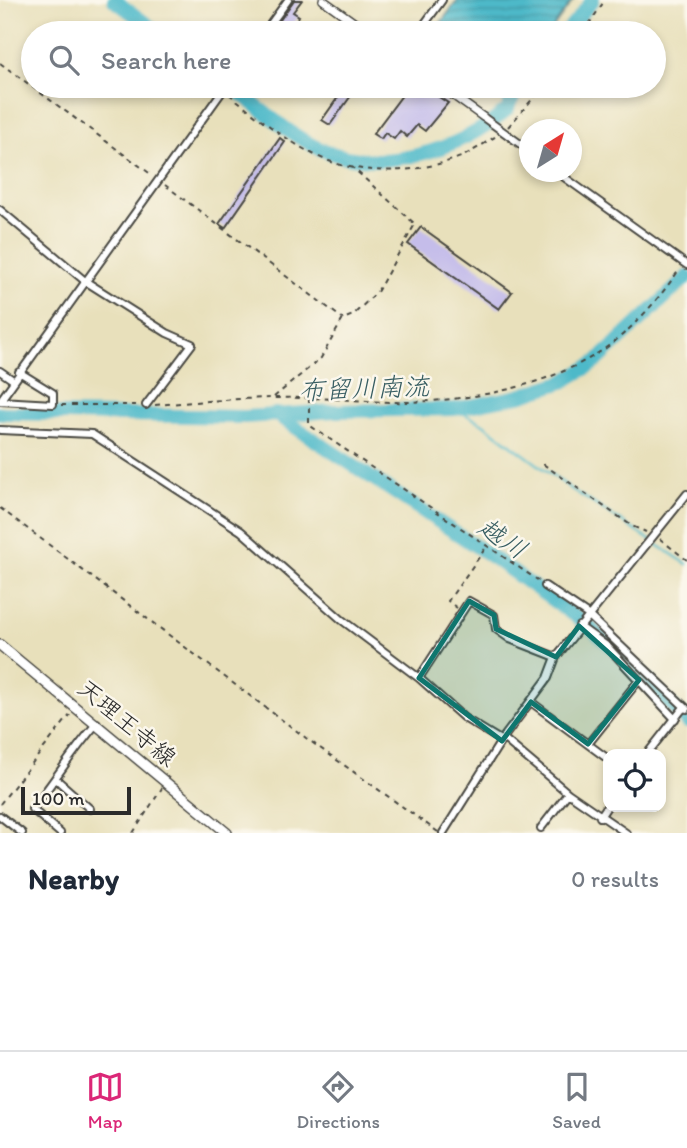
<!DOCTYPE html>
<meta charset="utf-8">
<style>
:root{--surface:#fff;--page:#f2f2f3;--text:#1f2937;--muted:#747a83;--line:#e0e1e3;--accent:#db2777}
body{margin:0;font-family:Itim,"Klee One",sans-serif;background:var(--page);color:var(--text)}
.controls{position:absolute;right:21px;bottom:21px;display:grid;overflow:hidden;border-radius:14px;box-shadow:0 4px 10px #0003}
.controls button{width:63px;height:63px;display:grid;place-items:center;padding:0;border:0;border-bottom:2px solid var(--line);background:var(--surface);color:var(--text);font:35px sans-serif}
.compass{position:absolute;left:519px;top:119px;width:63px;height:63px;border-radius:50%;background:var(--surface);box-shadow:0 4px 10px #0003;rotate:37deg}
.scale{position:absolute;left:21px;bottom:18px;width:110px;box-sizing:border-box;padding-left:7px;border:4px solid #2b2b2b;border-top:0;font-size:19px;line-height:24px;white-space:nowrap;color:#2b2b2b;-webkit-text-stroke:5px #fbf7ec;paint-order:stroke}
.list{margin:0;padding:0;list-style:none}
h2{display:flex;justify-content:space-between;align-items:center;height:91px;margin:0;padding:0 28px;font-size:30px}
h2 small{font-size:23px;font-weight:400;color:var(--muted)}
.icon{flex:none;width:38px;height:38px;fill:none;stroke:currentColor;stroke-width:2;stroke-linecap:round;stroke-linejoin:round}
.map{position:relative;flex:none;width:687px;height:833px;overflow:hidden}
.search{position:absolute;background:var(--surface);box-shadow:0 4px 10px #0003;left:21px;right:21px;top:21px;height:77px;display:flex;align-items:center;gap:18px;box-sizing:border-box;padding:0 24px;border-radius:38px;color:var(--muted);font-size:26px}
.sheet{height:217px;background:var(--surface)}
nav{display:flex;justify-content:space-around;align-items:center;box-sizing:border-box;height:98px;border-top:2px solid var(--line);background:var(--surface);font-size:19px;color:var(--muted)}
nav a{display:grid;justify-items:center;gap:4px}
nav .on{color:var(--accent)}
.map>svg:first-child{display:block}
.water{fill:url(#water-rules);stroke:#3c727a;stroke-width:2}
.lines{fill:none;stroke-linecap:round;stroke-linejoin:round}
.stream{stroke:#4eb9c9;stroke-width:2.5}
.river{stroke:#4eb9c9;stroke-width:14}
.building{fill:#c5bdea}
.minor-casing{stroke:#474641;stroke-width:10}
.tertiary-casing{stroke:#474641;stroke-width:10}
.primary-casing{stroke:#474641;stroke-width:12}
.path{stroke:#474641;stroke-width:2;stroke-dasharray:5 5;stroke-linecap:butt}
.minor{stroke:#fff;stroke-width:6}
.tertiary{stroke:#fff;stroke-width:7}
.primary{stroke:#fff;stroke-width:9}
.marked{fill:#0f766e;fill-opacity:0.2;stroke:#0f766e;stroke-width:5;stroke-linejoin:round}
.labels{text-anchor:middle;stroke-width:5;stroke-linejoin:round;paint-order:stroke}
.street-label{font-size:24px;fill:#2b2b2b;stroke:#fbf7ec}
.water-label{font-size:26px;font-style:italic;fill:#375d62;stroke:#fbf7ec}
</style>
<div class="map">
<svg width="687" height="833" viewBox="0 0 687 833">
<defs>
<pattern id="water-rules" width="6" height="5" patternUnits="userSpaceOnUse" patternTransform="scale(1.75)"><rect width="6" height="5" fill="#4eb9c9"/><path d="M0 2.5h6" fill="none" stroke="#4197a3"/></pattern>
</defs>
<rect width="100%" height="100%" fill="#fbf7ec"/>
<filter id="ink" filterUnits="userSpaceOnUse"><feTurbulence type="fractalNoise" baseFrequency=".0143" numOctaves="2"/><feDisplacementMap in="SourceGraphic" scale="14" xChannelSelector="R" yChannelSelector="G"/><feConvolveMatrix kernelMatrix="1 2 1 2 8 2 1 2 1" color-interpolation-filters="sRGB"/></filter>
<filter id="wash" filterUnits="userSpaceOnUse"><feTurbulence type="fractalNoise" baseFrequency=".00686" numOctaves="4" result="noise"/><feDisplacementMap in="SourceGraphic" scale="28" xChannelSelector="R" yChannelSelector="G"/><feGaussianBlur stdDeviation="1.57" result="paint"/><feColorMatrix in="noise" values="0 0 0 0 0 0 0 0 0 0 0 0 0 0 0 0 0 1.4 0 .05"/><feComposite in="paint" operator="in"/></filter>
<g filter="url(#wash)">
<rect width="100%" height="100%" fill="#e8e0bb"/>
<path class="water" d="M458,0H573L549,33H433Z"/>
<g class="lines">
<path class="stream" d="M455,409L482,423L571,489L687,564"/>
<path class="river" d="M114,0L159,33
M566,33L593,0
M230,86C258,106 287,133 318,148C380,176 459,151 508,109L510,102L523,86
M0,413L245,417L335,411L455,409L519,396L563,382L595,363L687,277
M275,414L486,553L586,624L642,674L687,722"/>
</g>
<g id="blocks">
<path class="building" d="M294,0H302L293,12L299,16L287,33H271Z
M346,86H358L330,125L322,120Z
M409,86H422L448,103L425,131L417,125L407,137L400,131L394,139L385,133L381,139L373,134Z
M280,138L285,142L225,228L219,224Z
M421,227L512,292L499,309L408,244Z"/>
</g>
</g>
<g filter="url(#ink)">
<use href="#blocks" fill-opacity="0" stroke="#474641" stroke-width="2"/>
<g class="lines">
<defs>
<path id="minor" d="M264,33L288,0
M418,33L442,0
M483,117L530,151
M557,172L687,265
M0,210L85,281L167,333L192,344L146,405
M0,371L13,380
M0,401L226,86
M0,401L53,404V393L19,372
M0,430L92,434L241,531L342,620L419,678L464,718L502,741
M545,586L588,615L687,709
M579,626L608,647L675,719
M419,678L469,601L494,615L496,629L510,639L556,657
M531,702L608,759
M503,738L568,793L626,833
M588,744L639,680
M647,754L684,707
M56,779L90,809
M0,816L22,833
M600,817L608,805
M541,828L568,793
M60,833L32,809C55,780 73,751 97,723
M443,833L503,738L548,678L556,657L687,494"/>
<path id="tertiary" d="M323,0L369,33
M440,86L483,117"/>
<path id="primary" d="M0,645L227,833"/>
</defs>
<use href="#minor" class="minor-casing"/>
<use href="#tertiary" class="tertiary-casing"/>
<use href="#primary" class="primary-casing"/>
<path class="path" d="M583,33L605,0
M0,63L152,175
M229,94C256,115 282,138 313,154C356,177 416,174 461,157C474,151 486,142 498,135
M508,127L544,86
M165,185L343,319
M274,397L321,358L343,319L353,315L377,292L415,224L352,167
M309,398V425L539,581
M61,405H139
M155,405C205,401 254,397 304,398C339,398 375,403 410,402C472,400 545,387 598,353C629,334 659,299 679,270
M543,464L632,526L646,532
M0,508L306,738L438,832
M660,539L687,560
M457,608L448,601L487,546
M0,804L70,715
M133,833L162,788"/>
<use href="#minor" class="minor"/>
<use href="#tertiary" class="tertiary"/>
<use href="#primary" class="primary"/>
</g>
</g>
<path class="marked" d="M469,601L494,615L496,629L556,657L579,626L639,680L588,744L531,702L502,741L419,678Z"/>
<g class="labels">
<g class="street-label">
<text transform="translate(127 723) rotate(40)" y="8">天理王寺線</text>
</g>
<g class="water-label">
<text transform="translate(364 388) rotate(-2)" y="9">布留川南流</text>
<text transform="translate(503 538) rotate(34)" y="9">越川</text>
</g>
</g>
</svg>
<div class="controls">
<button><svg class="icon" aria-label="locate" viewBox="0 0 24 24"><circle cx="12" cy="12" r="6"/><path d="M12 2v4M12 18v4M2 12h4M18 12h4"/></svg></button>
</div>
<svg class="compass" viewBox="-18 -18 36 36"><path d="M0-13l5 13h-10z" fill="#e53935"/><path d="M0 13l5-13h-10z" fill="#747a83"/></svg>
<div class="scale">100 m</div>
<div class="search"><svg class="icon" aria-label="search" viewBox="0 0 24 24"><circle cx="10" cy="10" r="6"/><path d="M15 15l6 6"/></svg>Search here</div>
</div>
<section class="sheet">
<h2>Nearby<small>0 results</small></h2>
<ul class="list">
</ul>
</section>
<nav>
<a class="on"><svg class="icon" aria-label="map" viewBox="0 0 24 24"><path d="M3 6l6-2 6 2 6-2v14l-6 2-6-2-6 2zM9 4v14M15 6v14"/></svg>Map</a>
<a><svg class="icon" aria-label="directions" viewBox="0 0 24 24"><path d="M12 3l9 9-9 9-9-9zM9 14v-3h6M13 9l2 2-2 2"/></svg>Directions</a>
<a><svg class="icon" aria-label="saved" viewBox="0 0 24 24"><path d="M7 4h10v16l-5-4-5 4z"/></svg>Saved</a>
</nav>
